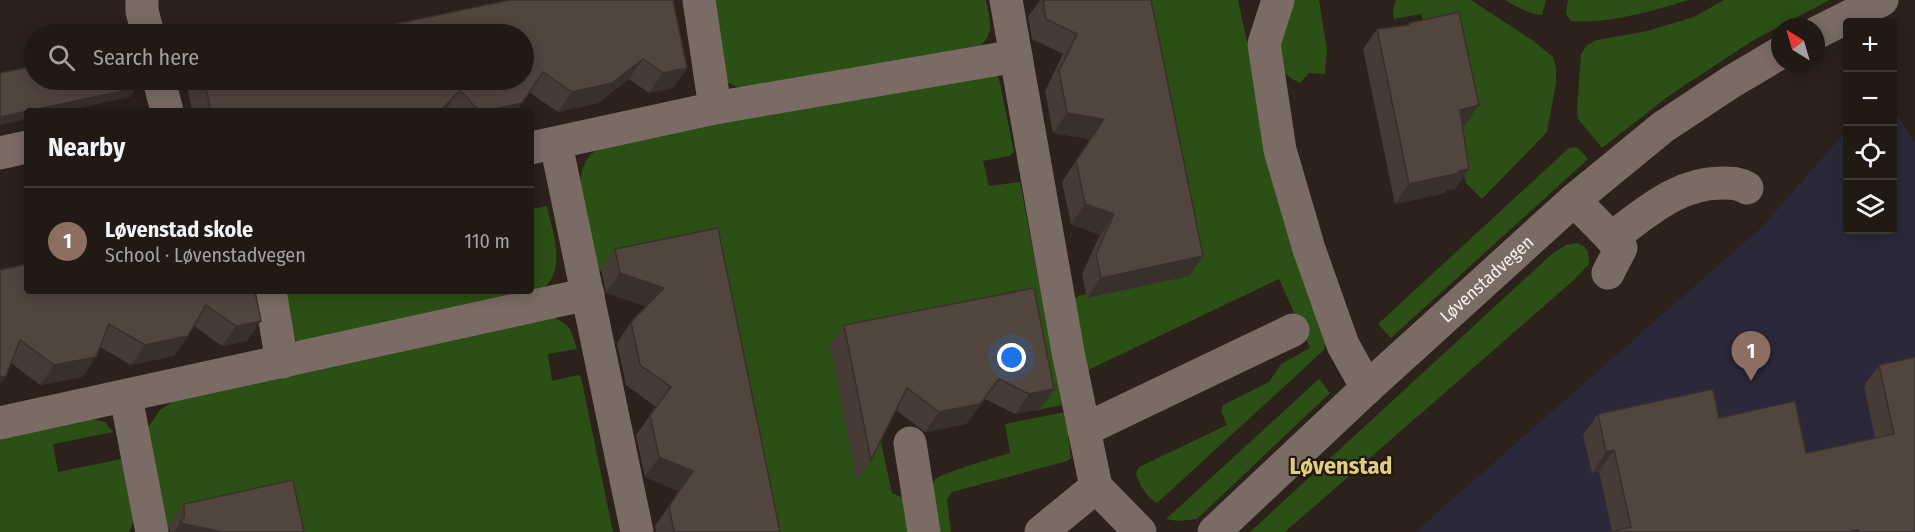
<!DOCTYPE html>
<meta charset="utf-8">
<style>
:root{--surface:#211914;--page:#2d2622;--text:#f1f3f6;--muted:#a2a0a0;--line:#3e3834;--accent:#d3b635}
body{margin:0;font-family:"Fira Sans Condensed",sans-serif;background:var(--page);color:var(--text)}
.controls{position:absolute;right:18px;top:18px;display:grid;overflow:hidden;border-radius:6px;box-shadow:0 3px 15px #0003}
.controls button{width:54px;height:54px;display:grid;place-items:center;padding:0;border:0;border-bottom:2px solid var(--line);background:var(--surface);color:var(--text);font:30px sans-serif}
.compass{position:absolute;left:1771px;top:18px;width:54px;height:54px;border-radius:50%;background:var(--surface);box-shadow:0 3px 15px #0003;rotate:323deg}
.you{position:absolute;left:1012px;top:358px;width:21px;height:21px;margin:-15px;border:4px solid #fff;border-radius:50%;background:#1a73e8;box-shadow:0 0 0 9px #1a73e833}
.badge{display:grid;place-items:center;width:39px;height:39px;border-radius:50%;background:var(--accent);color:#fff;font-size:20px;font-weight:700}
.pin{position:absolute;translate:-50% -50px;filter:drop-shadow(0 2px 3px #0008)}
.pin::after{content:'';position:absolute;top:32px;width:21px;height:18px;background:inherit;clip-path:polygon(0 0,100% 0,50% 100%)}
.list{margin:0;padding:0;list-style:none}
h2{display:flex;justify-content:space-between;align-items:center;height:78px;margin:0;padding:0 24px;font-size:26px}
h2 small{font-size:20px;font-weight:400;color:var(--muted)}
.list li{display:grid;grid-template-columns:39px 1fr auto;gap:18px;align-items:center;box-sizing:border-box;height:108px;padding:0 24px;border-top:2px solid var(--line)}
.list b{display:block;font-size:22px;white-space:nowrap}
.list p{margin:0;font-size:20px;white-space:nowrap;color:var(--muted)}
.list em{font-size:20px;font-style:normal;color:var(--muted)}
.icon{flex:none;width:33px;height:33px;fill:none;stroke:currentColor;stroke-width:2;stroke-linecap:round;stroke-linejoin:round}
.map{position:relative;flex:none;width:1915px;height:532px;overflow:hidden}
.search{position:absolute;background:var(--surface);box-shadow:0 3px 15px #0003;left:24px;top:24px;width:510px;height:66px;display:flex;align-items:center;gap:15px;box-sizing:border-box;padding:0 21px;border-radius:33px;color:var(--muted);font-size:22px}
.panel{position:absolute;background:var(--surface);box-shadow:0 3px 15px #0003;left:24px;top:108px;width:510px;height:186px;border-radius:6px}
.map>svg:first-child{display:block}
.education{fill:#2b2839}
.green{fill:#2c4f16}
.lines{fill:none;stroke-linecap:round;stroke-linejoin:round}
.minor{stroke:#7a6c65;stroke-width:33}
.wall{fill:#463b35}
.shaded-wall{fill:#39302b}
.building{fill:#51453e;stroke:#39302b;stroke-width:1.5}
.labels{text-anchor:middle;stroke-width:4.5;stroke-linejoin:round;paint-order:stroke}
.street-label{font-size:18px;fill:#f9f2ee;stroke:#221812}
.district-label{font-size:24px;font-weight:bold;fill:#e1ce80;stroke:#221812}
</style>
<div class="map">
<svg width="1915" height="532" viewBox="0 0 1915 532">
<rect width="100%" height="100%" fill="#2c211b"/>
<path class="education" d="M1893,109L1915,142V532H1415L1762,227L1847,130L1848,230H1892Z"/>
<path class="green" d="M710,0H986C990,22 996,33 977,49L741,89L722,80Z
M1133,0H1238L1288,231L1325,343L1324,350L1157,503C1146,497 1140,485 1136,474L1139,467L1227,425L1221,411L1223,405L1269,382L1281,364L1310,348L1279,279L1084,372L1073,299L1081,295L1098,292Z
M1289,0H1319L1327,50L1325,74L1309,73L1300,83C1263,68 1280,29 1289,0Z
M1396,0H1471L1532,40L1553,57L1556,68V83L1547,132L1482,199L1466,183L1421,14L1394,19L1393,9Z
M1505,0H1546L1542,15C1529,14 1517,7 1505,0Z
M1568,0H1689C1651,11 1610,24 1571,21L1566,14Z
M1724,0H1830L1752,41L1670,95L1602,148L1578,119L1577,109L1581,54L1587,45L1597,40L1647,31L1694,17Z
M997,74L1000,83L1014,152L1009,156L983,161L989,186L1020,182L1062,405L1034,411L1036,407L830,345L878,429L892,493L903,498L910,532H762L705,251L600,271L594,266C588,236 565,173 595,151C599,147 606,145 612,143Z
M1577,147L1588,159L1391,338L1378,324L1569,148Z
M547,206C555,244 571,279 527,299L308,348C283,335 286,316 281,291H531V209Z
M1576,243L1584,246L1588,252L1589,264L1574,280L1285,532H1250L1553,253L1566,245Z
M553,317C572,326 571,330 577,349L548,354L552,381L578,375L581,377L613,532H286L178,528L164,530L147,429L160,410L180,397Z
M1319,379L1330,393L1197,519L1178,521L1166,519Z
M1065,412L1071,458L1067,461L952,492L947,499L951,532H935C934,519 928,491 935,480C938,474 1000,456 1010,453L1005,424Z
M91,419L105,422L113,432L53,444L58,472L121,459L134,521L129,532H0V437Z"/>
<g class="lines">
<g class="minor">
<path d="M142,0V11L148,34"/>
<path d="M1006,0L1068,352L1096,487"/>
<path d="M1278,0L1264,44L1280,150L1309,249L1343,345L1367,388"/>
<path d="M1816,33L1882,0"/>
<path d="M159,80L167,111"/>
<path d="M715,108L1016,56"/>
<path d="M556,144L637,532"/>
<path d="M531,148L715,108L699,0"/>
<path d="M0,153L27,147"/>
<path d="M1574,200L1621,248L1608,273"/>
<path d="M1611,238C1645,214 1677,183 1721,183C1732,183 1738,183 1747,188"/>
<path d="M270,291L282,362"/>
<path d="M126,397L152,532"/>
<path d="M0,423L588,294"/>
<path d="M1084,430L1293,330"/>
<path d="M910,443L924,532"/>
<path d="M1041,532L1096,487L1140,532"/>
<path id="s1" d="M1214,532L1367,388L1574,200L1663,127L1731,82L1780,53"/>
</g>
</g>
<path class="wall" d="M509,0L687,68L673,88L649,93L629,79L598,103L558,112L529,92L516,111H447L446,110L445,111H192L187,86L191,80H524Z
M1040,0H1151L1189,276L1087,298L1082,274L1100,235L1071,224L1062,182L1090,139L1053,133L1045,91L1063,54L1032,39L1028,17Z
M1409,23L1479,105L1465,125L1463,126L1469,169L1455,189L1447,190L1445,193L1395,204L1363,49L1377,29L1407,26Z
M615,249L780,532H656L655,526L679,491L645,477L636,435L656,407L626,385L617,343L631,322L646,306L606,293L601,269Z
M0,270L255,291L247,341L222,346L194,326L174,356L131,365L100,347L96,357L82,377L40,385L11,363L6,376L0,384Z
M1034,288L1040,409L1015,414L985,399L966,424L925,432L896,410L871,460L857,481L830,345L844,325Z
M1879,365L1915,532H1609L1612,531L1599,471L1592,473L1583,435L1598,414L1806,453L1875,438L1864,386Z
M184,504L304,532H170V524Z"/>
<path class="shaded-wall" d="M643,59L629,79L598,103L558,112L572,92Z
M687,68L673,88L649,93L663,73Z
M136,88L130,97L65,111H29Z
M460,90L445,111H440Z
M522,103L516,111H485Z
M1479,105L1465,125L1446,129L1460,110Z
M27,111V119L0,125V117Z
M1067,113L1104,119L1090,139L1053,133Z
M1469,169L1455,189L1447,190L1445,193L1395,204L1409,184Z
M1085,204L1114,214L1100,235L1071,224Z
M1203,256L1189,276L1087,298L1101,278Z
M620,273L664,288L650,308L606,293Z
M261,321L247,341L222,346L236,326Z
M188,336L174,356L131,365L145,345Z
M96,357L82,377L40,385L54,365Z
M6,376L0,384V377Z
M999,379L966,424L925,432L939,412Z
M1054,389L1040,409L1015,414L1029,394Z
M1614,450L1599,471L1592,473L1606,452Z
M659,457L693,471L679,491L645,477Z
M180,523L223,532H174Z"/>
<path class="building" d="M509,0H673L687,68L663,73L643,59L612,83L572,92L543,72L522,103L485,111H479L460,90L440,111H211L204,80H524V34H348Z
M1043,0H1151L1203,256L1101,278L1096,254L1114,214L1085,204L1076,161L1104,119L1067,113L1059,71L1077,34L1046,19Z
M1459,12L1479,105L1460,110L1469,169L1458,171L1459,173L1409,184L1377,29L1409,25V23Z
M34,66V80H134L136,88L0,117V73Z
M718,228L780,532H674L669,506L693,471L659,457L650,415L671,387L640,365L631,322L664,288L620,273L615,249Z
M27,264V291H255L261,321L236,326L206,305L188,336L145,345L109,324L96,357L54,365L20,340L6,376L0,377V270Z
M1034,288L1054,389L1029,394L999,379L980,404L939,412L907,388L871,460L844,325Z
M1915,357V532H1859L1858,530L1847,532H1609L1631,527L1614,450L1606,452L1598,414L1713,389L1719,418L1795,401L1806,453L1894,434L1879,365Z
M293,480L304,532H223L180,523L184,517V504Z"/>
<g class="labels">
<g class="street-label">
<text dy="6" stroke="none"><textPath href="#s1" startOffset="372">Løvenstadvegen</textPath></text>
</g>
<g class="district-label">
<text x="1341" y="474">Løvenstad</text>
</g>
</g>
</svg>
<div class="controls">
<button>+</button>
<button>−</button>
<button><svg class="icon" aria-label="locate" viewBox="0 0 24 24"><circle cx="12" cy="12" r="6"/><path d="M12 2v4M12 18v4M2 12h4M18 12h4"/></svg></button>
<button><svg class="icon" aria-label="layers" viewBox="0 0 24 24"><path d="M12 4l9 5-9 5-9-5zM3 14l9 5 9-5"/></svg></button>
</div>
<svg class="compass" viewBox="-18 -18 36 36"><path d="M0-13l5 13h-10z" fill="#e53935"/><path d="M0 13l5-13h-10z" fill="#a2a0a0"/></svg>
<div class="you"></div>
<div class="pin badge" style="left:1751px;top:381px;background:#8d6e63">1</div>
<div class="search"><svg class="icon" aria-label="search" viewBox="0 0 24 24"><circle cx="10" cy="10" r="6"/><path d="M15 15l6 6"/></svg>Search here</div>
<section class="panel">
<h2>Nearby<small></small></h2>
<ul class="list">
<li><span class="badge" style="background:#8d6e63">1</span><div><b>Løvenstad skole</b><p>School · Løvenstadvegen</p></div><em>110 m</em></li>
</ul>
</section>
</div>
